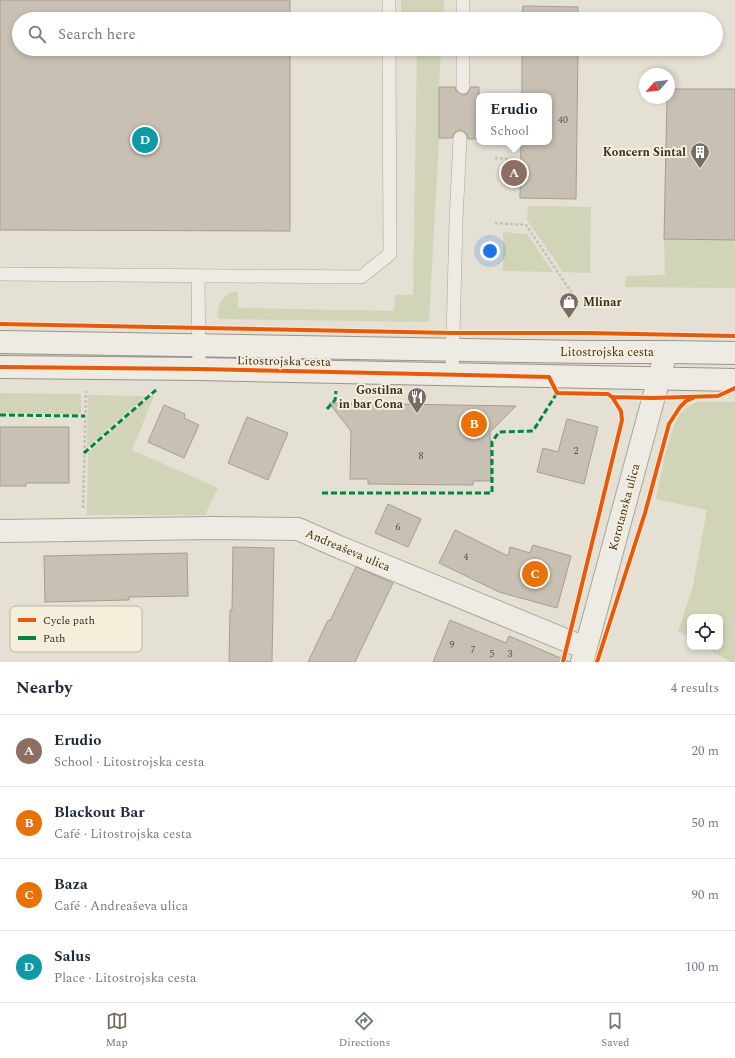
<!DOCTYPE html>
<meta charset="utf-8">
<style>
:root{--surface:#fff;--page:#f6f6f7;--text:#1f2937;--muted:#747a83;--line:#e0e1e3;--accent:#766d60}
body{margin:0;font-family:Spectral,serif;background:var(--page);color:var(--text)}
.controls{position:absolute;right:12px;bottom:12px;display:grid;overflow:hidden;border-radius:8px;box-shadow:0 2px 6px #0003}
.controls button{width:36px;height:36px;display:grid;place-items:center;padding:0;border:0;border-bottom:1px solid var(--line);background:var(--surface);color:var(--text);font:20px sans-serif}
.compass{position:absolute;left:639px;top:68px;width:36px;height:36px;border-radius:50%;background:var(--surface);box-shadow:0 2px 6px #0003;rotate:243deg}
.you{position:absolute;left:490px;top:251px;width:14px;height:14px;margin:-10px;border:3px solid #fff;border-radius:50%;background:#1a73e8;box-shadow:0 0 0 6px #1a73e833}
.badge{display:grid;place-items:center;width:26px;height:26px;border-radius:50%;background:var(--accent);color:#fff;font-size:13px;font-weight:700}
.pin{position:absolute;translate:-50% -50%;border:2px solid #fff;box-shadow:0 1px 4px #0006}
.popup{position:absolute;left:476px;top:93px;width:76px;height:52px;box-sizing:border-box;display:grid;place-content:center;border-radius:8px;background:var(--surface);filter:drop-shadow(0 1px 3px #0005);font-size:13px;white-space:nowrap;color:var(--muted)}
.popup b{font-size:15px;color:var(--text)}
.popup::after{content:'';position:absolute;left:50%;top:100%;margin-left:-8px;border:8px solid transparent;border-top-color:var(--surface)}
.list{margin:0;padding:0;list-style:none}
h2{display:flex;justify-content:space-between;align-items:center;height:52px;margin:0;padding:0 16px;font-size:17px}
h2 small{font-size:13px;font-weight:400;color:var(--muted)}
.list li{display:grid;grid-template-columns:26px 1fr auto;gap:12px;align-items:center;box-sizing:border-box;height:72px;padding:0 16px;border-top:1px solid var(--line)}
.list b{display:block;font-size:15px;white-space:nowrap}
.list p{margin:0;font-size:13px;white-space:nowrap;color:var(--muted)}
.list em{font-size:13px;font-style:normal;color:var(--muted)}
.icon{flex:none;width:22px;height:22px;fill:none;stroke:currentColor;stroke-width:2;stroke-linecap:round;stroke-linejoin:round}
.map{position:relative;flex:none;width:735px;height:662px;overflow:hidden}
.search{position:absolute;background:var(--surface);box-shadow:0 2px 6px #0003;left:12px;right:12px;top:12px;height:44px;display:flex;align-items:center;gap:10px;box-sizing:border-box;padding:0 14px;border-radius:22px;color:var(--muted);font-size:15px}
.sheet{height:340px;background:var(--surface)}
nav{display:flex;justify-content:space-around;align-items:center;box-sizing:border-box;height:56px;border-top:1px solid var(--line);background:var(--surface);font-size:11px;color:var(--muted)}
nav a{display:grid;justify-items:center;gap:2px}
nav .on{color:var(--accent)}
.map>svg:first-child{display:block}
.green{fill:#d1d4b6}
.building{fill:#c8c0b3;stroke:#a59d91}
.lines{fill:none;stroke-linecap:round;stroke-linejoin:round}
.service-casing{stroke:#aaa59b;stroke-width:14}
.minor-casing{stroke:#aaa59b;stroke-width:24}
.tertiary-casing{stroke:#aaa59b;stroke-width:24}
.secondary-casing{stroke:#9a958b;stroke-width:24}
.path{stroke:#c6c2ba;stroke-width:2.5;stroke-dasharray:3 2;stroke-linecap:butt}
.service{stroke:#edebe3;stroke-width:13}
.minor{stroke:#edebe3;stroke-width:22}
.tertiary{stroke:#edebe3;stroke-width:22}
.secondary{stroke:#edebe3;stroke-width:22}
.quiet{stroke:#00873e;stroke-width:3;stroke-dasharray:6 3;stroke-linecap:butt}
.cycleway-casing{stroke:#f4eeda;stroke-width:6}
.cycleway{stroke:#e8590c;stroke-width:4}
.labels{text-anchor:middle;stroke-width:4;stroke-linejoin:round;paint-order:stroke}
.number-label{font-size:10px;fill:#5e5346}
.poi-label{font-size:12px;font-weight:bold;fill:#3a2f22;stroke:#f4eeda;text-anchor:end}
.street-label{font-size:12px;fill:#3a2f22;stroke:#f4eeda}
.key{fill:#f4eeda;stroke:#bcb5a3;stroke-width:1}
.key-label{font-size:11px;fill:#3a2f22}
</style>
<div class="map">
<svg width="735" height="662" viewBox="0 0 735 662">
<rect width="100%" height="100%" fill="#e4e0d3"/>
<path class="green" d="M401,0H444L443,19H417V16L401,15Z
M417,49H441L439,87V138L429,322L219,319C215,306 224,292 238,291V308L394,311L395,295H413Z
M528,206L591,207L590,273L563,272L527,220Z
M503,232L527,234L553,272L503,271Z
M664,239L735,240V288L625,287L626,276L665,275Z
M0,352L136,354V359L0,357Z
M0,393L81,394V414L0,413Z
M88,395L146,396L87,447Z
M151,396H154L132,450L218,488L205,515H87L88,453Z
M697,402H735V662H731L705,647H720V617H690V638L678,631L692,590L707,510L656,499C661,477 668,430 681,413C685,408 691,405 697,402Z"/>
<path class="building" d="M0,0H290V19H19V49H290V231L0,230Z
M523,6L578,7V19H522Z
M522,49H578L576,199L520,198L521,142H549V96H522Z
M439,87H455L456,91L463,95L467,94L471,87H479V139H468L467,135L465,132L460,130L454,133L452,138H439Z
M669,89H735V240L664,239L667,98H669Z
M329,403L516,406L490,432L491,481H473V485L368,484V479H350L351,431Z
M164,405L185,414L184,418L199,425L184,458L148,442Z
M247,417L288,433L268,480L228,463Z
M567,419L598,427L584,484L537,472L543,448L558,452Z
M0,427H69V483H26V486H0Z
M388,504L421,519L408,547L375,533Z
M455,530L508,556L510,547L530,553L533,545L571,556L557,608L499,592L439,563Z
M233,547L274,548L272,662H229L230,610H232Z
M187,553L188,596L129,597V600L45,602L44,556Z
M356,567L393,583L355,662H308L328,620L330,621Z
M450,620L506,643L509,636L570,662H433Z"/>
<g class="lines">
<defs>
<path id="service" d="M389,0V19
M463,19V0
M463,87V49
M0,274L361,277L390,254L389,49
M198,276L199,369
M452,374L456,221L460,138"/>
<path id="minor" d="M0,531L213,528L298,529L339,547L585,648"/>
<path id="tertiary" d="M582,662L666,352"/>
<path id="secondary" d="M0,342L588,352H666L735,353
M0,367L199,369L735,380"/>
</defs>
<use href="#service" class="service-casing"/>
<use href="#minor" class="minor-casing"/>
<use href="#tertiary" class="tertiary-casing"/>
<use href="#secondary" class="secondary-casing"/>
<path class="path" d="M495,158L521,160
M495,223L526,225L576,299
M83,508L86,391"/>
<use href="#service" class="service"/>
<use href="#minor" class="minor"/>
<use href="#tertiary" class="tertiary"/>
<use href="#secondary" class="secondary"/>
<path class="quiet" d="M327,409L335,400L336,391
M0,415L85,416
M84,453L156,390
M322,493H492V442L499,432L533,431L557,393H559"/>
<defs>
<path id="cycleway" d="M0,324L453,333H588L735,336
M0,367L199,369L549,377L557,393L604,394H608L612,397L653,398L718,396L735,388
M563,662L622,420L621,411L612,397
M597,662L645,513L669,424L680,407L686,401L693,398"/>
</defs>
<use href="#cycleway" class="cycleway-casing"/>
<use href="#cycleway" class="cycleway"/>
</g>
<defs>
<symbol id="building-pin" viewBox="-11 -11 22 30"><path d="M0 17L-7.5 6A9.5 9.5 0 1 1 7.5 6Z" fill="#766d60" stroke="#f4eeda"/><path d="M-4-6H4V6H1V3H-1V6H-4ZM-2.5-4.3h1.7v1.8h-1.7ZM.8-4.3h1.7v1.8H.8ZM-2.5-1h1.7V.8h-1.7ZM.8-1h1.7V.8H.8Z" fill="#fff"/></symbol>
<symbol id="shop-pin" viewBox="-11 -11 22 30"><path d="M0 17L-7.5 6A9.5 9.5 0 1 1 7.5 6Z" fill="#766d60" stroke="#f4eeda"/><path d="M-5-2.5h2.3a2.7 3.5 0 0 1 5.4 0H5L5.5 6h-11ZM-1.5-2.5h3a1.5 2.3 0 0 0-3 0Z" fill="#fff"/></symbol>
<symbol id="restaurant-pin" viewBox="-11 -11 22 30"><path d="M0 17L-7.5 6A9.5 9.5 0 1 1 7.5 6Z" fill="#766d60" stroke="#f4eeda"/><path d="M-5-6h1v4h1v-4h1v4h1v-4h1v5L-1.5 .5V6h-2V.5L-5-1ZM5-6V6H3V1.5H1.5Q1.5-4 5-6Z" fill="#fff"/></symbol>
</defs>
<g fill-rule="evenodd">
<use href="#building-pin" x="689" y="141" width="22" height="30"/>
<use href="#shop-pin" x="558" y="291" width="22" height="30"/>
<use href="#restaurant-pin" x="406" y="386" width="22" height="30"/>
</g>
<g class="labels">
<g class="number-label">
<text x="563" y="123">40</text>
<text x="576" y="454">2</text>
<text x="421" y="459">8</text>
<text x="398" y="530">6</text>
<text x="466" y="560">4</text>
<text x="452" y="648">9</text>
<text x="473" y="653">7</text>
<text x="492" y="657">5</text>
<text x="510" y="657">3</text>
</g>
<g class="poi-label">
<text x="686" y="156">Koncern Sintal</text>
<text x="583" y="306" text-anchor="start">Mlinar</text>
<text x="403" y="394">Gostilna<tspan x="403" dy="14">in bar Cona</tspan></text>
</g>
<g class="street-label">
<text x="607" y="356">Litostrojska cesta</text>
<text transform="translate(284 361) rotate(1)" y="4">Litostrojska cesta</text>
<text transform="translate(624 507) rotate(-75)" y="4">Korotanska ulica</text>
<text transform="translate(348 550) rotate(23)" y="4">Andreaševa ulica</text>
</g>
</g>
<rect x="10" y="606" width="132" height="46" rx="6" class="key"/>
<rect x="18" y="618" width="18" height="4" fill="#e8590c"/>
<rect x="18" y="636" width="18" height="4" fill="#00873e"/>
<g class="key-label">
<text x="43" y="624">Cycle path</text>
<text x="43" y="642">Path</text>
</g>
</svg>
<div class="controls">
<button><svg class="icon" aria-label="locate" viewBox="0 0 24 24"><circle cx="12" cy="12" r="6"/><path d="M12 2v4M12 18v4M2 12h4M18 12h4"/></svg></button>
</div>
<svg class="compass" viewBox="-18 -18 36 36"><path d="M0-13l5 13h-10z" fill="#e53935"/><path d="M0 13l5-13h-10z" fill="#747a83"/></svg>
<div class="you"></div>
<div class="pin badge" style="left:514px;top:173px;background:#8d6e63">A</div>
<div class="popup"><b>Erudio</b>School</div>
<div class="pin badge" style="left:474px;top:424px;background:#e8710a">B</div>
<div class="pin badge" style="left:535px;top:574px;background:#e8710a">C</div>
<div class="pin badge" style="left:145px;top:140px;background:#0f9aa8">D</div>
<div class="search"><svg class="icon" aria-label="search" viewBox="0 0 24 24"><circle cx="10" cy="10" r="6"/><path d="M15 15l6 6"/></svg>Search here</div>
</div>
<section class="sheet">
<h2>Nearby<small>4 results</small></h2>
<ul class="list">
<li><span class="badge" style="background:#8d6e63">A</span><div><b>Erudio</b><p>School · Litostrojska cesta</p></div><em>20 m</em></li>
<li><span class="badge" style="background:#e8710a">B</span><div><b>Blackout Bar</b><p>Café · Litostrojska cesta</p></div><em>50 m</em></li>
<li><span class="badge" style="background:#e8710a">C</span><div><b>Baza</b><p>Café · Andreaševa ulica</p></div><em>90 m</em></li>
<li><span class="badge" style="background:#0f9aa8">D</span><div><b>Salus</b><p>Place · Litostrojska cesta</p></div><em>100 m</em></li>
</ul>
</section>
<nav>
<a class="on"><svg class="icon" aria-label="map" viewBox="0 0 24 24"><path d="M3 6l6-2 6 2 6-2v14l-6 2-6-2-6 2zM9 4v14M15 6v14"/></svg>Map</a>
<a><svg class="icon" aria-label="directions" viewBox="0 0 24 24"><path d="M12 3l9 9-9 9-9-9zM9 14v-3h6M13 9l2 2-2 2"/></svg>Directions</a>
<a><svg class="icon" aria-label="saved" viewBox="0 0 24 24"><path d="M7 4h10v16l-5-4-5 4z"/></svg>Saved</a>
</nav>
